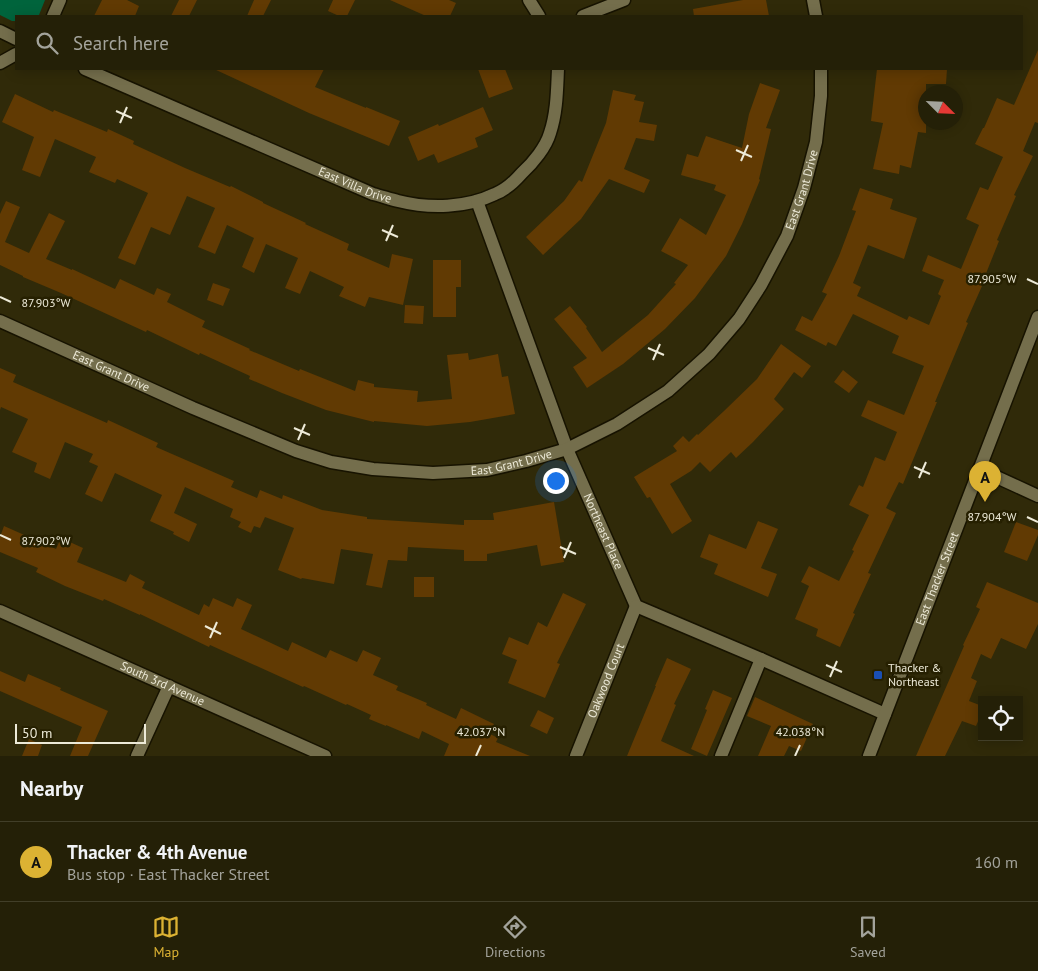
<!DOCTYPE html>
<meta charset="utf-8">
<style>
:root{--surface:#242007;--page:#302d15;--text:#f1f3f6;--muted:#a3a39b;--line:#413e28;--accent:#dcb233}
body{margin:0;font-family:"PT Sans",sans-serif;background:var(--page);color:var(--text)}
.controls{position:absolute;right:15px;bottom:15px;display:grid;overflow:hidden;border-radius:0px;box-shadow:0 2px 12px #0003}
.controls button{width:45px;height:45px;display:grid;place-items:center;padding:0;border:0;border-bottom:1px solid var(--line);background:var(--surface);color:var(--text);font:25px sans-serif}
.compass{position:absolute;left:918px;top:85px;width:45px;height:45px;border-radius:50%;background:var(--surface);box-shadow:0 2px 12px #0003;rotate:114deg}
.scale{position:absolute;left:15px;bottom:12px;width:131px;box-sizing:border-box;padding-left:5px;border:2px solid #edead8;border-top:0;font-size:14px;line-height:18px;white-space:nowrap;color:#edead8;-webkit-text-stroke:4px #262001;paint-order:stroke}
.you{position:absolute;left:555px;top:480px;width:18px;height:18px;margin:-12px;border:4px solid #fff;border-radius:50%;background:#1a73e8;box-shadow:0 0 0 8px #1a73e833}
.badge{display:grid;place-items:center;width:32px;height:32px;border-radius:50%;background:var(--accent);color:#111;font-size:16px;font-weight:700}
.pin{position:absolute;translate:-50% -41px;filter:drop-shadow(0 1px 2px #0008)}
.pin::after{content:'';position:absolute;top:26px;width:18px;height:15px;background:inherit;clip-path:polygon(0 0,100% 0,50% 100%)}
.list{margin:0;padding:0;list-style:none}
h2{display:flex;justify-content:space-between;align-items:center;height:65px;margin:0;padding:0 20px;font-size:21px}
h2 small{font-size:16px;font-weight:400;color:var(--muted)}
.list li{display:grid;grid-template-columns:32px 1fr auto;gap:15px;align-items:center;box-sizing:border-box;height:80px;padding:0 20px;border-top:1px solid var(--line)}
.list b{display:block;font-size:19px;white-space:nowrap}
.list p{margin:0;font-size:16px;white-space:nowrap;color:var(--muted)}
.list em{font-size:16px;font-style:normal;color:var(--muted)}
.icon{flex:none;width:28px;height:28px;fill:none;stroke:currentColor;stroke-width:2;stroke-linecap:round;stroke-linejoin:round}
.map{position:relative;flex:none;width:1038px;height:756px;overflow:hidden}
.search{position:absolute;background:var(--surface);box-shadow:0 2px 12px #0003;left:15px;right:15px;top:15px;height:55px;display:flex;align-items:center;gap:12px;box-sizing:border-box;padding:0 18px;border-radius:0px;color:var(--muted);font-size:19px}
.sheet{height:145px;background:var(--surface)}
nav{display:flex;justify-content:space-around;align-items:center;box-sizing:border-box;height:70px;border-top:1px solid var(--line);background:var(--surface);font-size:14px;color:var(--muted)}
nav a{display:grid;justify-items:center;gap:2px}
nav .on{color:var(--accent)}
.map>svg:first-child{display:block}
.green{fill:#00643c}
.building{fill:#613a03}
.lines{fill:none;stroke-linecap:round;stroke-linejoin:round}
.minor-casing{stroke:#171300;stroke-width:15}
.minor{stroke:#746e4c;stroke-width:12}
.ticks{fill:none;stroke:#edead8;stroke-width:2}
.transit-dot{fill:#1a4fb4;stroke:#262001;stroke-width:2}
.labels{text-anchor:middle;stroke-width:5;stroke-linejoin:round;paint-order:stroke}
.street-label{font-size:12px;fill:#edead8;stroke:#262001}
.poi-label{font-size:12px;fill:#edead8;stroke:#262001;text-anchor:start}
.ticks-label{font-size:12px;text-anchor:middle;fill:#edead8;stroke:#262001;stroke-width:5;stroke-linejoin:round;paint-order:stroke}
</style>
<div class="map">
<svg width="1038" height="756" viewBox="0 0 1038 756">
<rect width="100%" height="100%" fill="#302a09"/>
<path class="green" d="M0,0H45L39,15L35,16H16V21H12L0,15Z"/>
<path class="building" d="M102,0H127L139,6L135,16H94Z
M179,0H197L189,16H171Z
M254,0H271L263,16H247Z
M333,0H355L347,16H339L328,11Z
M390,0H449L456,3L450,16H426Z
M743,0H766L769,16H694L693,9Z
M1038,50V123L1035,122L1023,151L1033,156L1014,195L1016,196L997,240L999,241L981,286H982L966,322L968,323L935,402H937L903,484L899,482L886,508L896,513L868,573L871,574L853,613L855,614L840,647L816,636L818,629L795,619L809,586L801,582L809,566L839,581L854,551L852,550L869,515L849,505L859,485L863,487L875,457L885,461L897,432L861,416L868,400L904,415L924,366L892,353L899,336L853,314L836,346L828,342L826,346L795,330L802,316L812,321L827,294L822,292L839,256L856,211L852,210L860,188L893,199L890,209L917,218L904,259L868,245L853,283L861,287L857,296L907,320L909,316L929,325L941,296L938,294L944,280L922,271L928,255L961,269L979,225L966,219L980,187L988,190L1003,157L975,144L983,128H984L997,98L1014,105Z
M214,69H324L315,87L366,108V107L400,121L389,146L309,113Z
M478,69H505L513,89L489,98Z
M877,69H947L946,84H926V133L918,132L911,168L900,165L899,174L873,169L883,123L871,121Z
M760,83L780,90L766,128L771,129L759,179L760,180L742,224L726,256L695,298L665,329L623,364L587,388L573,367L587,358L554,319L570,306L587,327L586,328L602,352L648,315L676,284L674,283L688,265L661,251L680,218L706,235L726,195L714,190L716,185L681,175L687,154L698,157L706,136L742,148L749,114Z
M613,90L636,95L634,100L644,102L639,122L657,125L654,141L636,138L624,169L650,180L644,193L609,179L581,219L543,255L526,237L564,201L579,180L582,182L606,123Z
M15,94L53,112L54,110L107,132L108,129L134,141L133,144L185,168L230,187L231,186L263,202V203L306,223L305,224L349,244L347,250L389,268L392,254L413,259L403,305L369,297L365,307L339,296L344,287L310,271L300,294L285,288L298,258L266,244L254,273L242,267L254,238L227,225L215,254L198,247L215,208L187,196L170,235L151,227L135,265L118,258L148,193L117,179L115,183L89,172L96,157L55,139L40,177L22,170L34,137L2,122Z
M483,107L493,130L475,138L478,147L438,163L434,154L418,161L408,137L438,124L439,126Z
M6,201L20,207L5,242L29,253L49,213L65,221L46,259L72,270V269L115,289L120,279L154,295L157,288L171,294L167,302L205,321L202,327L250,349L249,350L299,371L300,369L355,391L358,380L374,384V387L418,391L417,402L452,399L447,355L468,353L469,360L498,354L502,377L508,376L515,414L470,422L427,426L374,421V422L326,410L282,393L249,379L250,376L200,353L199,355L147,330L146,332L61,293L23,277V276L0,265V214Z
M433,260H461V287H456V317H433Z
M213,283L230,289L223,306L207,300Z
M405,305L424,306L423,324L404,323Z
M781,344L811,366L802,378L794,372L774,399L784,409L753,442L736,458L731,452L710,472L700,462L691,471L670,484L692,521L672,534L650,497L647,498L634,477L677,451L673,446L683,436L689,442L697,434L698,435L724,411L757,379Z
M0,368L16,375L13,382L107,423L108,420L158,443L156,447L234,481L231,487L257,498L260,490L282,499L283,495L322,510L367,517V519L464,525V520H494L493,513L554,502L564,562L541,566L537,545L487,554V561H464V550L408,547L407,561L388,560L382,588L366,585L373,554L341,549L334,584L302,578L301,579L278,570L294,528L265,517L260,528L254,526L251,533L238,527L241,522L230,517L233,509L185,487L174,513L197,524L189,542L173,534L174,532L150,521L162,495L115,473L102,502L85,494L98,466L89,462L93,454L65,442L50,479L34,472L37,463L12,452L28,419L1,407L0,410Z
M843,370L858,382L849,393L834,382Z
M758,521L778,529L761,568L777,574L768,597L714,574L718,564L700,557L709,534L746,549Z
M1016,522L1038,530V535L1027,561L1004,552Z
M4,526L56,549L61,538L83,548L77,562L126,582L130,574L145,582L142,588L199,615L204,604L209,607L213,598L233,607L237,598L252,605L241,629L288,651L292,642L326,658L330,650L357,662L363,650L381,658L373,675L398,686L396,690L427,703L426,705L456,719L461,708L494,724L490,734L498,738L496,742L530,756H444L449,744L422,731L419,739L386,725V726L369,719L371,715L347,704L346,705L304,686L303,687L210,645L209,647L140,614V615L104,599L103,601L65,586L36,572L38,568L0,552V537Z
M414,577H434V597H414Z
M987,582L1038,603V624L1026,649L1001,638L991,659L981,654L971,678L977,681L969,701L982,706V712L976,726L962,721L945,756H916L964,646L963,645L980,609L976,607Z
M563,593L586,604L557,663L560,664L545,698L508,683L517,660L502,654L509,637L528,645L538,622L547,627Z
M667,658L691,669L674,704L676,705L661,741L694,756H627L656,686H655Z
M0,671L25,682L28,674L61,688L60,690L108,711L88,756H70L82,727L0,691Z
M713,690L732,698L707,756L691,749L707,710L705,709Z
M755,697L813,724L801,751L789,746L784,756H758L771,726L747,716Z
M538,710L554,718L547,734L530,726Z
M29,739L42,745L38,756H22Z"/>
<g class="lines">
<defs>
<g id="minor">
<path d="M529,0L539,16"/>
<path d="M813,0L816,16"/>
<path d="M53,16L60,0"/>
<path d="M583,16L624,0"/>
<path d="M0,31L16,39"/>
<path d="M0,63L16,54"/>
<path id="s1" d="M85,69L373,194C381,196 390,199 398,201C430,209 466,208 495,194C505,190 515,181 522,173C533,163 546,147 550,133C557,112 557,90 558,69"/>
<path id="s2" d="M477,201L567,449L636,606L761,659L885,714"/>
<path id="s3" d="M0,321L193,408L296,451L331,462L373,469L433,473L487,470L526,461L567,449L617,424L668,391L709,354L739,319L761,285L787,236L804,188L816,142L821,96V69"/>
<path d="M979,469L1038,496"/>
<path id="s4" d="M0,611L325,756"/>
<path d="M137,756L169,686"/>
<path id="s5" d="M576,756L636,606"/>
<path d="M721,756L761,659"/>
<path id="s6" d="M869,756L1038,317"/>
</g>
</defs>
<use href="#minor" class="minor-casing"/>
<use href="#minor" class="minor"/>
</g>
<path class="ticks" d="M116,111L132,118M120,123L127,107M736,150L752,157M741,161L748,145M382,230L398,237M386,241L393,225M1027,279L1038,284M0,297L11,302M648,348L664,355M653,360L660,344M294,428L310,435M298,440L305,424M914,467L930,474M919,478L926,462M1027,517L1038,522M0,535L11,540M560,547L576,554M564,558L571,542M205,626L221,634M210,638L217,622M826,665L842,672M830,677L837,661M476,756L481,745M795,756L800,745"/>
<rect class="transit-dot" x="873" y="670" width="10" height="10" rx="2.5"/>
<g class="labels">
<g class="street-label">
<text dy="4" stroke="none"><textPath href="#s1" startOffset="294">East Villa Drive</textPath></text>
<text dy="4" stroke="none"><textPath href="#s3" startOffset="962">East Grant Drive</textPath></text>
<text dy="4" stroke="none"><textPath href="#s3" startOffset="122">East Grant Drive</textPath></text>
<text dy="4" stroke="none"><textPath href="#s3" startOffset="542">East Grant Drive</textPath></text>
<text dy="4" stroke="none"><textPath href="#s2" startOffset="354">Northeast Place</textPath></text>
<text dy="4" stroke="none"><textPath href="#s6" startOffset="190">East Thacker Street</textPath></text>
<text dy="4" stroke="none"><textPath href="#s5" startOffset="81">Oakwood Court</textPath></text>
<text dy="4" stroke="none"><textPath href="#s4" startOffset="178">South 3rd Avenue</textPath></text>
</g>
<g class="poi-label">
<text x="888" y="672">Thacker &amp;<tspan x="888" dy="14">Northeast</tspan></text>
</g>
</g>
<g class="ticks-label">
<text x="992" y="283">87.905°W</text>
<text x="46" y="307">87.903°W</text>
<text x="992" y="521">87.904°W</text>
<text x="46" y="545">87.902°W</text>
<text x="481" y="736">42.037°N</text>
<text x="800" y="736">42.038°N</text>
</g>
</svg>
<div class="controls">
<button><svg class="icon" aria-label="locate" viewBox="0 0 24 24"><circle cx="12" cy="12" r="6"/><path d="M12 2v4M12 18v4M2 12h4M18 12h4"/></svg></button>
</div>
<svg class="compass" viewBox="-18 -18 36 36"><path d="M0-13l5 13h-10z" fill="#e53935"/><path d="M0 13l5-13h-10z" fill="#a3a39b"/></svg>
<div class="scale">50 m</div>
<div class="you"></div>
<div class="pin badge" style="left:985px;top:502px">A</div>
<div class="search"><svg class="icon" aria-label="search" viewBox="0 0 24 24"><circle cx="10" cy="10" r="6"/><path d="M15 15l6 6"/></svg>Search here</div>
</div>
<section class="sheet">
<h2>Nearby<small></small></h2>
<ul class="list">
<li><span class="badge">A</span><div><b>Thacker &amp; 4th Avenue</b><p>Bus stop · East Thacker Street</p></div><em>160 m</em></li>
</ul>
</section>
<nav>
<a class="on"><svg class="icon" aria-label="map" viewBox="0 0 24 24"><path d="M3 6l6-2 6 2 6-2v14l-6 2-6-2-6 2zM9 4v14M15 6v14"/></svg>Map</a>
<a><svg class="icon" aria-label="directions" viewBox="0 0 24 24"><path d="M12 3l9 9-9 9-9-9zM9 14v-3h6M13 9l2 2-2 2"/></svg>Directions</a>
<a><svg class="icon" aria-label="saved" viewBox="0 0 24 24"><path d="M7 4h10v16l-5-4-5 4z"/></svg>Saved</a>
</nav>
